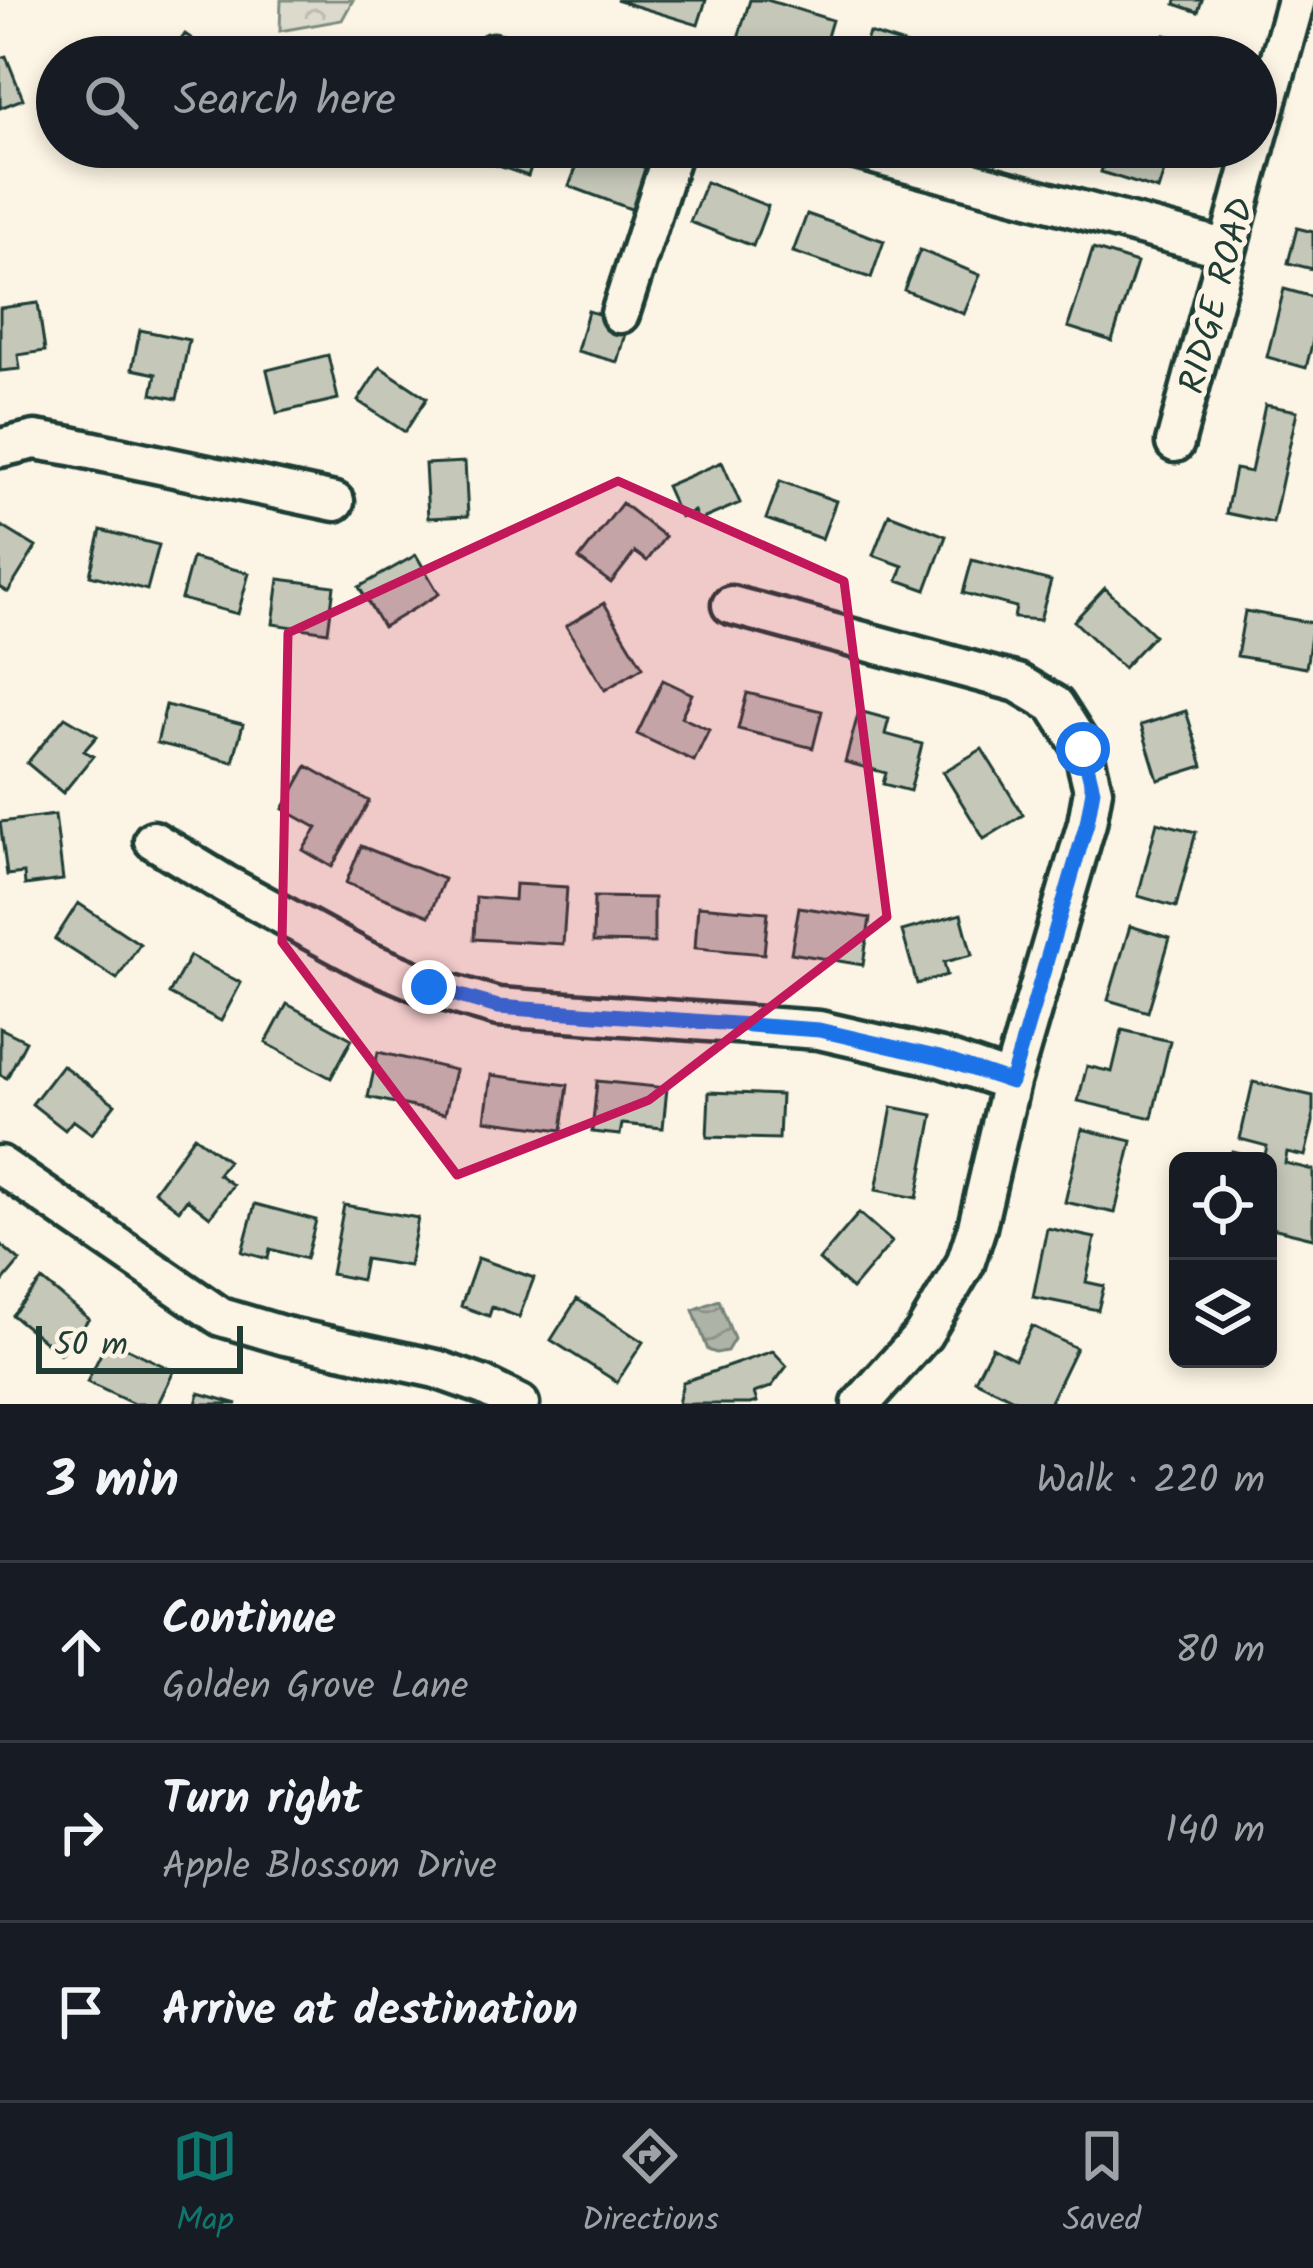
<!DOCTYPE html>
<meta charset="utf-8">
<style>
:root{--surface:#171b24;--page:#242831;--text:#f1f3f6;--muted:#9ea1a6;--line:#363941;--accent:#0f766e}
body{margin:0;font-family:Kalam,sans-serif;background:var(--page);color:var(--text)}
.controls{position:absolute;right:36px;bottom:36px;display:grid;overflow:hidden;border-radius:18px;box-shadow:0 6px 18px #0003}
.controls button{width:108px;height:108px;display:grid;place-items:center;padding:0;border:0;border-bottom:3px solid var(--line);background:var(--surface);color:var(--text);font:60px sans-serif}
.scale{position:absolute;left:36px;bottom:30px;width:207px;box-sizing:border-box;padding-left:12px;border:6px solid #1f3d34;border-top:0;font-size:33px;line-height:42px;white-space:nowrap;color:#1f3d34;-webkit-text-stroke:9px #fcf5e5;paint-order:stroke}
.stop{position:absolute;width:36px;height:36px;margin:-27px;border:9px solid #1a73e8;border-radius:50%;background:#fff}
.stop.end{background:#1a73e8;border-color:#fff;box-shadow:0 3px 12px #0008}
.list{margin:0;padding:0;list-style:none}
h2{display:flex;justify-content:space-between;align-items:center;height:156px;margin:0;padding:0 48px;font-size:51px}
h2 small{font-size:39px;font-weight:400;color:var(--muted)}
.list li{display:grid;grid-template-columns:78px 1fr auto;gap:36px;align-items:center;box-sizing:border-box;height:180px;padding:0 48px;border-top:3px solid var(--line)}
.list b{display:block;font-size:45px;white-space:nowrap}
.list p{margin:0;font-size:39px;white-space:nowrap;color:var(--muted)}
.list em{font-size:39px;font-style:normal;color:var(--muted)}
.icon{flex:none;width:66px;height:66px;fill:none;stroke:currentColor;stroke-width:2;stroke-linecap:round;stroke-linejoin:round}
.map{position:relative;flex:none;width:1313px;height:1404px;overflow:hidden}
.search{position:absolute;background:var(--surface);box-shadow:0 6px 18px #0003;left:36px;right:36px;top:36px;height:132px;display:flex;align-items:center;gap:30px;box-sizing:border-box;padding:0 42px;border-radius:66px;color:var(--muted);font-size:45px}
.sheet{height:696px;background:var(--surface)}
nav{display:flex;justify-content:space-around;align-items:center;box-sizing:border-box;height:168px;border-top:3px solid var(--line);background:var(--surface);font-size:33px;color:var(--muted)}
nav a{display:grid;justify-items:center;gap:6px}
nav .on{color:var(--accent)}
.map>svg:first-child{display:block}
.forest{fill:url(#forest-crowns);stroke:#7e8c80;stroke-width:3}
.water{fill:url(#water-waves);stroke:#758479;stroke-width:3}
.building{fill:#c5c7b9;stroke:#1f3d34;stroke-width:3}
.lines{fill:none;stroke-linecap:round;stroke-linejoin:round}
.minor-casing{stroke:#1f3d34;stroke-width:45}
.minor{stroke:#fcf5e5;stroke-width:36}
.route{stroke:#1a73e8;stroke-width:15}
.marked{fill:#c2185b;fill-opacity:0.2;stroke:#c2185b;stroke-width:9;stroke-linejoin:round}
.labels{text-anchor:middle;stroke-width:10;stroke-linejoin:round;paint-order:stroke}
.street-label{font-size:36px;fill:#1f3d34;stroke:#fcf5e5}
</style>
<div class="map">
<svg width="1313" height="1404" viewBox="0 0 1313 1404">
<defs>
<pattern id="forest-crowns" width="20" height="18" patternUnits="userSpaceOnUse" patternTransform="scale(3)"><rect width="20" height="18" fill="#dcdacc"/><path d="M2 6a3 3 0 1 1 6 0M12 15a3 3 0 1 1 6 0" fill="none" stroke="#bcbcb0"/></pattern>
<pattern id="water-waves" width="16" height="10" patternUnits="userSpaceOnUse" patternTransform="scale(3)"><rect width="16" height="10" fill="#aeb3a7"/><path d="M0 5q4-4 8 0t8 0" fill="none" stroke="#8d9389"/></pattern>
</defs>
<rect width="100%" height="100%" fill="#fcf5e5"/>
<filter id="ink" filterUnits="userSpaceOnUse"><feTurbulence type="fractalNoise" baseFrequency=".00833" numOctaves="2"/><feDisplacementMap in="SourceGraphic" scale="24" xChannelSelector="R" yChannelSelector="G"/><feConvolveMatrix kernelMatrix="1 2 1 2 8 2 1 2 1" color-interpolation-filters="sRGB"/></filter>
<g filter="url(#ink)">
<path class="forest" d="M281,0H353L342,20L280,31Z"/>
<path class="water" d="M719,1300L734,1339L727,1351L716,1353L708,1350L693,1310Z"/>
<path class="building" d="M616,0H706L698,25Z
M750,0H767L832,20L821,57H801L738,38Z
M1176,0H1202L1198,12L1175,4Z
M869,33L936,54L935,57H861Z
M185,34L218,57H169Z
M1165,35L1209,47L1206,57H1158Z
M6,56L23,99L0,108V58Z
M443,147H538L528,176Z
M584,147L607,156L611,147H618L642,155L638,165L662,174L647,215L569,186Z
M1109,147L1129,149L1172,147L1158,190L1101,172Z
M706,182L768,206L753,246L690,222Z
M807,214L884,241L871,278L793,252Z
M1297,228L1313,232V269L1288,263Z
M1093,249L1137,263L1112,341L1068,327Z
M920,250L980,275L964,314L904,290Z
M1284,289L1313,297V340L1306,368L1267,357Z
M38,303L45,351L18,355L20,369L0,371V308Z
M588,311L628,323L617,362L577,351Z
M140,330L189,340L177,399L152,394L156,374L132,369Z
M328,355L338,399L277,413L267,370Z
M380,367L427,398L405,432L358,401Z
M1265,405L1297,411L1273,523L1226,513L1235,469L1251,472Z
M465,462L468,516L428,518L425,464Z
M722,462L740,503L698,521L694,511L680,517L666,486Z
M780,481L836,501L822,539L766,519Z
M622,503L665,537L647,561L635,552L611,583L579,559Z
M889,514L946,536L926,590L898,580L903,566L873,555Z
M0,525L36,547L8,592L0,587Z
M101,530L159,545L147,590L90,575Z
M416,555L439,594L383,627L359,587Z
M192,558L249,573L238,614L181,599Z
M972,560L1051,581L1040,620L1014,618L1016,607L963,593Z
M279,579L334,586L328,632L273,624Z
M1105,588L1154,635L1123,668L1074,621Z
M604,603L643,667L605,690L566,626Z
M1245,611L1313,623L1306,668L1237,656Z
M663,680L692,694L681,717L709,730L694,761L637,734Z
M747,693L822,711L813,748L738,729Z
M166,705L243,724L233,762L157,743Z
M859,711L889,719L885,734L922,744L910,791L883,784L886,773L845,762Z
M1186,711L1203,766L1158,780L1141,725Z
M65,717L97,736L84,751L93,756L63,793L27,763Z
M982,749L1023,815L984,839L943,772Z
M307,766L369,801L332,867L303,850L317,828L283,809Z
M55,815L63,880L25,885L24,873L7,875L0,822Z
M1157,822L1196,832L1176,907L1138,896Z
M361,846L444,879L429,916L346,883Z
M515,884L567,887L563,944L474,939L476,897L514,900Z
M594,897L654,898V943L593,942Z
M78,903L140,944L117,979L55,939Z
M698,906L768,912L764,954L695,948Z
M799,907L870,918L863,965L791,953Z
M961,914L972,955L944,962L947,975L917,984L902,931Z
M1130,926L1170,938L1148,1012L1108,1000Z
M190,956L241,983L221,1021L169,994Z
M287,1004L352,1039L331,1078L266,1043Z
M0,1028L26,1041L7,1078L0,1075Z
M1122,1030L1170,1041L1152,1118L1078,1101L1087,1066L1112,1072Z
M378,1052L455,1070L445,1114L368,1097Z
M62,1065L115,1104L92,1134L73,1120L65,1130L32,1104Z
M491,1075L568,1085L562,1130L485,1120Z
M597,1081L667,1088L663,1128L622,1124L620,1135L592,1132Z
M1253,1082L1313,1096V1122L1305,1156L1287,1152L1285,1163L1313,1170V1238L1268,1227V1161H1229L1232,1151L1264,1159L1267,1146L1240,1139Z
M709,1092L781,1095L779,1139L707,1137Z
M892,1107L933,1115L917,1198L876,1190Z
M1082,1129L1132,1141L1115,1213L1065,1202Z
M194,1136L228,1161L218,1174L233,1185L210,1217L187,1199L179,1210L154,1191Z
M255,1204L316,1220L306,1259L270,1249L268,1259L242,1252Z
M344,1205L418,1218L409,1266L365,1259L361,1280L331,1274Z
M859,1213L892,1242L852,1289L819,1260Z
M1047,1228L1095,1238L1086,1282L1104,1286L1098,1310L1033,1297Z
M0,1244L20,1261L0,1285Z
M478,1258L534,1278L519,1317L492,1307L489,1316L461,1306Z
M42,1280L89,1319L60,1354L12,1315Z
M577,1299L643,1342L617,1382L551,1340Z
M1032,1326L1076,1348L1049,1404H1024L975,1380L992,1347L1015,1359Z
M108,1339L174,1371L158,1404H134L87,1382Z
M773,1351L787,1366L771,1387L754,1393L757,1402L750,1404H678L683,1382Z
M199,1393L238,1404H196Z"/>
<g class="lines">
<defs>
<path id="minor" d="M493,53L509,57
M1256,143L1296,0
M845,147L1227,249
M620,314L674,147
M1175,443L1255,147
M0,448L35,440L71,446L335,502
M731,605L1018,683L1055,705L1083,749L1093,790L1087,823L1011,1082L977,1227L965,1264L923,1335L861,1404
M153,840L225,884L365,960L429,987L498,1007L819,1030L941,1058L1011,1082
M0,1165L221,1317L285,1336L436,1369L484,1386L520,1404"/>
</defs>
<use href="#minor" class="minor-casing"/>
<use href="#minor" class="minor"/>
</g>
</g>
<g class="lines" filter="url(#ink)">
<path class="route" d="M429,987L498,1007L819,1030L940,1058L1011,1082L1087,823L1093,790L1083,749"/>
</g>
<path class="marked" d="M618,481L844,581L887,917L649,1100L457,1175L282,942L288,633Z"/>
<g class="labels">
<g class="street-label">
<text transform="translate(1215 295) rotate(-75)" y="13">RIDGE ROAD</text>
</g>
</g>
</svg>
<div class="controls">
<button><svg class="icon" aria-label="locate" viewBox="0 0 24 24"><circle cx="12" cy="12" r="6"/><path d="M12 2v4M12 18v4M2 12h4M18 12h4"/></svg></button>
<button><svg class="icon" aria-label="layers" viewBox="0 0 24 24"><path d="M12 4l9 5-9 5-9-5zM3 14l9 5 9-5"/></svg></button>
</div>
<div class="scale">50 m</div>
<div class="stop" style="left:1083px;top:749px"></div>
<div class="stop end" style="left:429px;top:987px"></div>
<div class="search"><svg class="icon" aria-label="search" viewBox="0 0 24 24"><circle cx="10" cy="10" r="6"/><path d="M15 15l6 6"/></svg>Search here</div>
</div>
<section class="sheet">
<h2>3 min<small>Walk · 220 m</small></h2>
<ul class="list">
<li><svg class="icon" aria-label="ahead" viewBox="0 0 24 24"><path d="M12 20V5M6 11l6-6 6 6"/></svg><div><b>Continue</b><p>Golden Grove Lane</p></div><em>80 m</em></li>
<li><svg class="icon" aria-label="right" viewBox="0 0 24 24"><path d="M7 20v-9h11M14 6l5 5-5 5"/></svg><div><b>Turn right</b><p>Apple Blossom Drive</p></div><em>140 m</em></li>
<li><svg class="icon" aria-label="arrive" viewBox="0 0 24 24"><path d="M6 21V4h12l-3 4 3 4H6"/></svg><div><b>Arrive at destination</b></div></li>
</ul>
</section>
<nav>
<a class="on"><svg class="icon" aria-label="map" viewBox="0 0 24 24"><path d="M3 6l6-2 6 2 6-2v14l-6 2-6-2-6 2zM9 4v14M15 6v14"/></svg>Map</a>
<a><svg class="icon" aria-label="directions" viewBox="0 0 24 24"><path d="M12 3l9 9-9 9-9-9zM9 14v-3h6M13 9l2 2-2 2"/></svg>Directions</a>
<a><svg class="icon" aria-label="saved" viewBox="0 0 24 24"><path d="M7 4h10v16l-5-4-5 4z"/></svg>Saved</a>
</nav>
